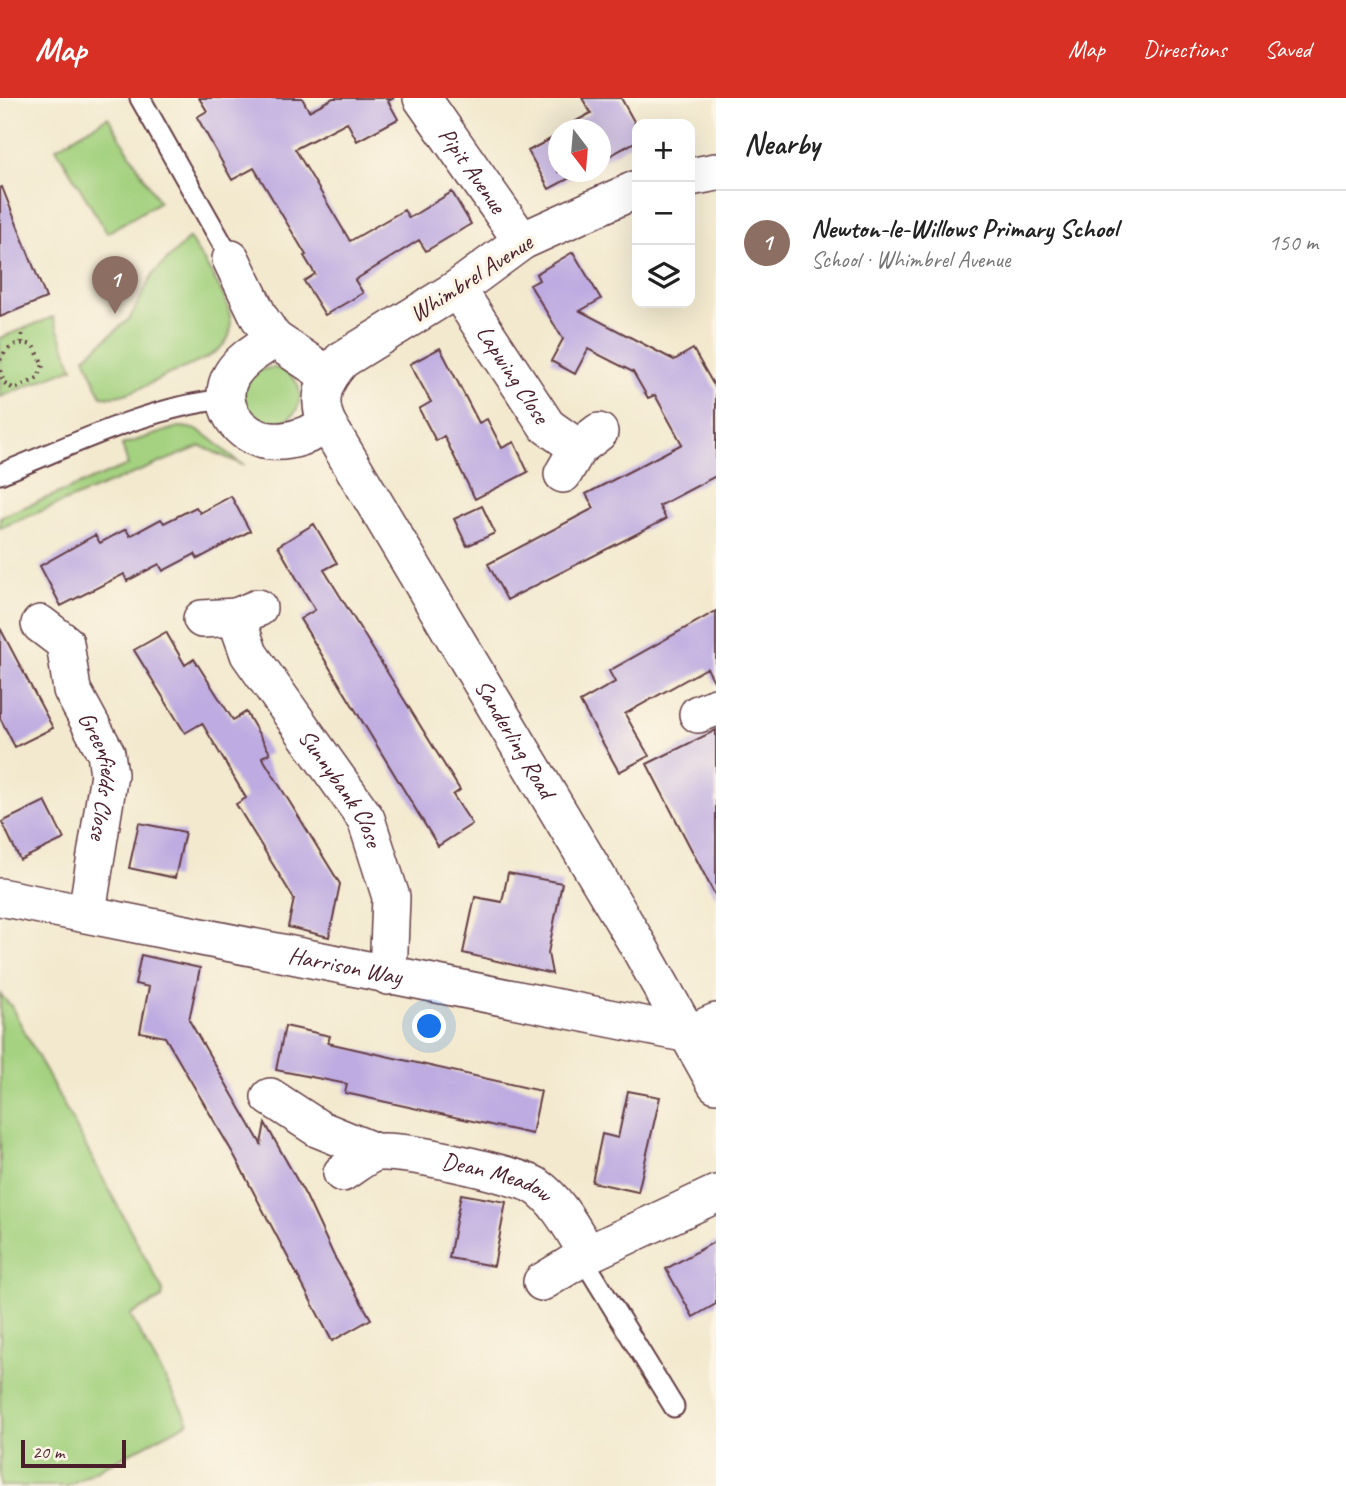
<!DOCTYPE html>
<meta charset="utf-8">
<style>
:root{--surface:#fff;--page:#f2f2f2;--text:#222;--muted:#767676;--line:#e0e0e0;--accent:#d93025}
body{margin:0;font-family:Caveat,sans-serif;background:var(--page);color:var(--text)}
.controls{position:absolute;right:21px;top:21px;display:grid;overflow:hidden;border-radius:14px;box-shadow:0 7px 28px #0002}
.controls button{width:63px;height:63px;display:grid;place-items:center;padding:0;border:0;border-bottom:2px solid var(--line);background:var(--surface);color:var(--text);font:35px sans-serif}
.compass{position:absolute;left:548px;top:21px;width:63px;height:63px;border-radius:50%;background:var(--surface);box-shadow:0 7px 28px #0002;rotate:164deg}
.scale{position:absolute;left:21px;bottom:18px;width:105px;box-sizing:border-box;padding-left:7px;border:4px solid #4a1f2b;border-top:0;font-size:19px;line-height:24px;white-space:nowrap;color:#4a1f2b;-webkit-text-stroke:5px #fcf5e5;paint-order:stroke}
.you{position:absolute;left:430px;top:929px;width:24px;height:24px;margin:-18px;border:5px solid #fff;border-radius:50%;background:#1a73e8;box-shadow:0 0 0 10px #1a73e833}
.badge{display:grid;place-items:center;width:46px;height:46px;border-radius:50%;background:var(--accent);color:#fff;font-size:23px;font-weight:700}
.pin{position:absolute;translate:-50% -58px;filter:drop-shadow(0 2px 4px #0008)}
.pin::after{content:'';position:absolute;top:37px;width:24px;height:21px;background:inherit;clip-path:polygon(0 0,100% 0,50% 100%)}
.list{margin:0;padding:0;list-style:none}
h2{display:flex;justify-content:space-between;align-items:center;height:91px;margin:0;padding:0 28px;font-size:30px}
h2 small{font-size:23px;font-weight:400;color:var(--muted)}
.list li{display:grid;grid-template-columns:46px 1fr auto;gap:21px;align-items:center;box-sizing:border-box;height:105px;padding:0 28px;border-top:2px solid var(--line)}
.list b{display:block;font-size:26px;white-space:nowrap}
.list p{margin:0;font-size:23px;white-space:nowrap;color:var(--muted)}
.list em{font-size:23px;font-style:normal;color:var(--muted)}
.icon{flex:none;width:38px;height:38px;fill:none;stroke:currentColor;stroke-width:2;stroke-linecap:round;stroke-linejoin:round}
.map{position:relative;flex:none;width:716px;height:1388px;overflow:hidden}
header{display:flex;align-items:center;gap:42px;box-sizing:border-box;height:98px;padding:0 35px;background:var(--accent);color:#fff}
header strong{font-size:33px}
nav{display:flex;gap:38px;margin-inline-start:auto;font-size:24px}
main{display:flex}
aside{flex:1;background:var(--surface)}
.map>svg:first-child{display:block}
.green{fill:#a4d280;stroke:#777856;stroke-width:2}
.building{fill:#beabe1}
.lines{fill:none;stroke-linecap:round;stroke-linejoin:round}
.service-casing{stroke:#633d44;stroke-width:23}
.minor-casing{stroke:#633d44;stroke-width:40}
.path{stroke:#633d44;stroke-width:4.5;stroke-dasharray:2 5;stroke-linecap:butt}
.service{stroke:#fff;stroke-width:19}
.minor{stroke:#fff;stroke-width:37}
.labels{text-anchor:middle;stroke-width:7;stroke-linejoin:round;paint-order:stroke}
.street-label{font-size:24px;fill:#4a1f2b;stroke:#fcf5e5}
</style>
<header>
<strong>Map</strong>
<nav><a>Map</a><a>Directions</a><a>Saved</a></nav>
</header>
<main>
<div class="map">
<svg width="716" height="1388" viewBox="0 0 716 1388">
<rect width="100%" height="100%" fill="#fcf5e5"/>
<filter id="ink" filterUnits="userSpaceOnUse"><feTurbulence type="fractalNoise" baseFrequency=".0143" numOctaves="2"/><feDisplacementMap in="SourceGraphic" scale="14" xChannelSelector="R" yChannelSelector="G"/><feConvolveMatrix kernelMatrix="1 2 1 2 8 2 1 2 1" color-interpolation-filters="sRGB"/></filter>
<filter id="wash" filterUnits="userSpaceOnUse"><feTurbulence type="fractalNoise" baseFrequency=".00686" numOctaves="4" result="noise"/><feDisplacementMap in="SourceGraphic" scale="28" xChannelSelector="R" yChannelSelector="G"/><feGaussianBlur stdDeviation="1.57" result="paint"/><feColorMatrix in="noise" values="0 0 0 0 0 0 0 0 0 0 0 0 0 0 0 0 0 1.4 0 .05"/><feComposite in="paint" operator="in"/></filter>
<g filter="url(#wash)">
<rect width="100%" height="100%" fill="#f3e9cf"/>
<path class="green" d="M108,19L159,104L107,135L56,50Z
M189,140C203,164 248,220 224,246C210,262 186,269 167,277C146,287 125,301 101,298L85,259L130,220L153,176Z
M53,219L73,270L0,299V240Z
M244 298a28 28 0 1 1 56 0a28 28 0 1 1-56 0Z
M178,329C209,328 221,355 245,368L201,348L0,430V419L128,367L122,347Z
M0,896L11,908L163,1193L162,1200L130,1217L189,1324L67,1388H0Z"/>
<g id="blocks">
<path class="building" d="M199,0H302L309,13L333,0H394L388,3L398,21L357,43L347,24L295,51L350,143L404,112L409,120L452,94L471,126L426,153L419,142L355,182L363,195L325,217L304,183L315,176L304,158L306,157L254,70L232,82L197,19L207,13Z
M582,0H621L637,29V43L600,63V32L565,29L591,15Z
M558,37V74H581L549,91L528,53Z
M2,89L46,200L0,219V90Z
M573,154L601,201L580,213L674,262L693,251L716,291V378L659,408L666,421L507,502L488,466L594,410L586,396L682,346L655,297L648,300L633,274L588,251L575,276L551,263L563,241L530,187L539,182L536,176Z
M440,250L479,325L487,321L502,350L514,344L528,374L475,401L444,338L436,343L419,311L431,304L410,266Z
M231,398L250,433L198,461L195,456L163,473L159,466L127,483L124,476L61,508L40,468L95,437L100,445L126,431L130,438L161,421L164,425L196,409L200,415Z
M482,408L495,435L467,448L454,421Z
M314,426L337,465L324,472L460,692L453,697L472,726L438,748L300,521L315,512L278,448Z
M716,513V587L707,570L625,616L649,658L619,674L580,604L615,584L609,573Z
M0,530L53,630L15,649L0,620Z
M166,534L185,567L194,561L233,622L246,614L270,655L262,659L340,786L329,839L288,829L294,801L236,706L246,700L202,625L185,635L134,552Z
M716,632V799L647,666Z
M45,703L64,741L20,762L2,724Z
M139,725L185,734L175,780L129,770Z
M508,775L562,785L548,855L552,876L463,855L475,799L502,804Z
M141,857L200,870L189,922L261,1046L265,1025L306,1098L334,1158L371,1221L332,1243L234,1057L165,939L140,934L149,889L135,886Z
M285,928L330,938L328,945L541,993L532,1036L345,995L347,986L276,972Z
M628,993L660,999L638,1094L592,1084L602,1036L618,1040Z
M461,1096L506,1104L494,1168L449,1160Z
M716,1143V1206L693,1219L666,1171Z"/>
</g>
</g>
<g filter="url(#ink)">
<use href="#blocks" fill-opacity="0" stroke="#633d44" stroke-width="2"/>
<g class="lines">
<defs>
<path id="service" d="M140,0L231,161
M0,376C73,347 147,309 226,301
M582,1159L674,1309"/>
<g id="minor">
<path id="s1" d="M422,0L522,143"/>
<path d="M690,79L716,74"/>
<path id="s2" d="M637,91L522,143L457,191L342,262C324,282 315,301 328,327L639,849L716,986"/>
<path d="M231,161L259,219L274,241"/>
<path id="s3" d="M457,191L547,328L578,350"/>
<path d="M328,277L274,241C260,251 242,260 232,276C214,305 239,341 271,343C291,345 311,336 328,327"/>
<path d="M563,376L578,350L599,334"/>
<path id="s4" d="M258,510L236,519L249,556L366,721L391,799L388,878"/>
<path d="M202,521L236,519"/>
<path id="s5" d="M40,526L65,545L72,592L106,655L109,676L87,814"/>
<path d="M698,616L716,609"/>
<path id="s6" d="M0,799L689,936L716,924"/>
<path d="M270,999L319,1031L375,1054"/>
<path id="s7" d="M342,1075C352,1069 363,1059 374,1055C393,1048 517,1077 536,1088C558,1102 574,1134 588,1156"/>
<path d="M542,1184L588,1156L716,1096"/>
</g>
</defs>
<use href="#service" class="service-casing"/>
<use href="#minor" class="minor-casing"/>
<path class="path" d="M22,245V232
M0,262C7,248 19,241 34,248L43,267L38,280L14,291L3,284L0,270"/>
<use href="#service" class="service"/>
<use href="#minor" class="minor"/>
</g>
</g>
<g class="labels">
<g class="street-label">
<text dy="8" stroke="none"><textPath href="#s1" startOffset="88">Pipit Avenue</textPath></text>
<text transform="translate(471 180) rotate(-33)" y="8">Whimbrel Avenue</text>
<text dy="8" stroke="none"><textPath href="#s3" startOffset="102">Lapwing Close</textPath></text>
<text dy="8" stroke="none"><textPath href="#s2" startOffset="779">Sanderling Road</textPath></text>
<text dy="8" stroke="none"><textPath href="#s5" startOffset="172">Greenfields Close</textPath></text>
<text dy="8" stroke="none"><textPath href="#s4" startOffset="226">Sunnybank Close</textPath></text>
<text dy="8" stroke="none"><textPath href="#s6" startOffset="352">Harrison Way</textPath></text>
<text dy="8" stroke="none"><textPath href="#s7" startOffset="164">Dean Meadow</textPath></text>
</g>
</g>
</svg>
<div class="controls">
<button>+</button>
<button>−</button>
<button><svg class="icon" aria-label="layers" viewBox="0 0 24 24"><path d="M12 4l9 5-9 5-9-5zM3 14l9 5 9-5"/></svg></button>
</div>
<svg class="compass" viewBox="-18 -18 36 36"><path d="M0-13l5 13h-10z" fill="#e53935"/><path d="M0 13l5-13h-10z" fill="#767676"/></svg>
<div class="scale">20 m</div>
<div class="you"></div>
<div class="pin badge" style="left:115px;top:216px;background:#8d6e63">1</div>
</div>
<aside>
<h2>Nearby<small></small></h2>
<ul class="list">
<li><span class="badge" style="background:#8d6e63">1</span><div><b>Newton-le-Willows Primary School</b><p>School · Whimbrel Avenue</p></div><em>150 m</em></li>
</ul>
</aside>
</main>
